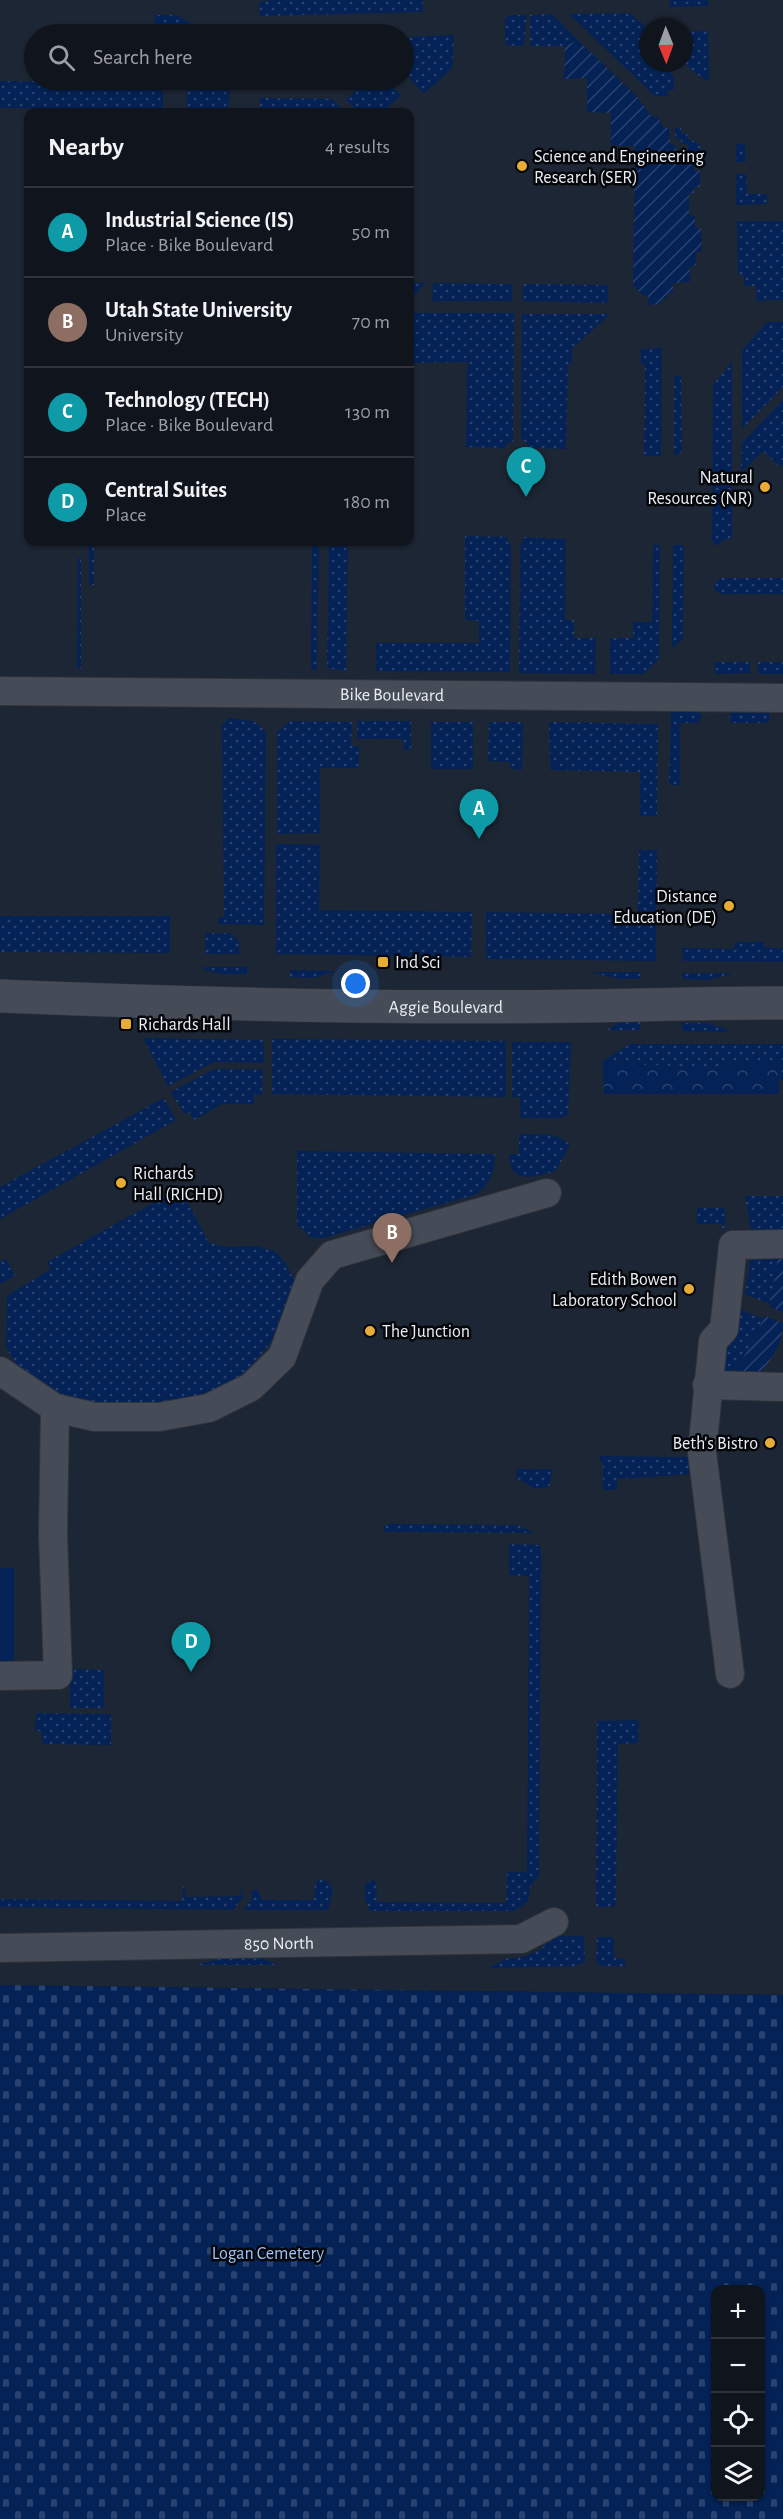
<!DOCTYPE html>
<meta charset="utf-8">
<style>
:root{--surface:#10141c;--page:#1e2129;--text:#f1f3f6;--muted:#9c9ea3;--line:#30333b;--accent:#0f766e}
body{margin:0;font-family:"Alegreya Sans",sans-serif;background:var(--page);color:var(--text)}
.controls{position:absolute;right:18px;bottom:18px;display:grid;overflow:hidden;border-radius:12px;box-shadow:0 2px 4px #0004}
.controls button{width:54px;height:54px;display:grid;place-items:center;padding:0;border:0;border-bottom:2px solid var(--line);background:var(--surface);color:var(--text);font:30px sans-serif}
.compass{position:absolute;left:639px;top:18px;width:54px;height:54px;border-radius:50%;background:var(--surface);box-shadow:0 2px 4px #0004;rotate:179deg}
.you{position:absolute;left:356px;top:984px;width:21px;height:21px;margin:-15px;border:4px solid #fff;border-radius:50%;background:#1a73e8;box-shadow:0 0 0 9px #1a73e833}
.badge{display:grid;place-items:center;width:39px;height:39px;border-radius:50%;background:var(--accent);color:#fff;font-size:20px;font-weight:700}
.pin{position:absolute;translate:-50% -50px;filter:drop-shadow(0 2px 3px #0008)}
.pin::after{content:'';position:absolute;top:32px;width:21px;height:18px;background:inherit;clip-path:polygon(0 0,100% 0,50% 100%)}
.list{margin:0;padding:0;list-style:none}
h2{display:flex;justify-content:space-between;align-items:center;height:78px;margin:0;padding:0 24px;font-size:26px}
h2 small{font-size:20px;font-weight:400;color:var(--muted)}
.list li{display:grid;grid-template-columns:39px 1fr auto;gap:18px;align-items:center;box-sizing:border-box;height:90px;padding:0 24px;border-top:2px solid var(--line)}
.list b{display:block;font-size:22px;white-space:nowrap}
.list p{margin:0;font-size:20px;white-space:nowrap;color:var(--muted)}
.list em{font-size:20px;font-style:normal;color:var(--muted)}
.icon{flex:none;width:33px;height:33px;fill:none;stroke:currentColor;stroke-width:2;stroke-linecap:round;stroke-linejoin:round}
.map{position:relative;flex:none;width:783px;height:2519px;overflow:hidden}
.search{position:absolute;background:var(--surface);box-shadow:0 2px 4px #0004;left:24px;top:24px;width:390px;height:66px;display:flex;align-items:center;gap:15px;box-sizing:border-box;padding:0 21px;border-radius:33px;color:var(--muted);font-size:22px}
.panel{position:absolute;background:var(--surface);box-shadow:0 2px 4px #0004;left:24px;top:108px;width:390px;height:438px;border-radius:12px}
.map>svg:first-child{display:block}
.built{fill:#1d2634;fill-rule:evenodd}
.grass{fill:url(#grass-dots)}
.cemetery{fill:url(#cemetery-stones);fill-rule:evenodd}
.park{fill:url(#park-crowns)}
.garden{fill:url(#garden-furrows)}
.pitch{fill:#042256}
.lines{fill:none;stroke-linecap:round;stroke-linejoin:round}
.street-casing{stroke:#31343c;stroke-width:30}
.secondary-casing{stroke:#31343c;stroke-width:34}
.street{stroke:#454c57;stroke-width:28}
.secondary{stroke:#454c57;stroke-width:33}
.poi-dot{fill:#e7ac36;stroke:#04060a;stroke-width:2}
.labels{text-anchor:middle;stroke-width:5;stroke-linejoin:round;paint-order:stroke}
.poi-label{font-size:18px;fill:#e9edf4;stroke:#04060a;text-anchor:start}
.street-label{font-size:18px;fill:#e9edf4;stroke:#04060a}
.park-label{font-size:18px;fill:#9fc2fb;stroke:#04060a}
</style>
<div class="map">
<svg width="783" height="2519" viewBox="0 0 783 2519">
<defs>
<pattern id="grass-dots" width="8" height="8" patternUnits="userSpaceOnUse" patternTransform="scale(1.5)"><rect width="8" height="8" fill="#042256"/><path d="M2 2h.1M6 6h.1" fill="none" stroke="#29426f" stroke-width="1.8" stroke-linecap="round"/></pattern>
<pattern id="cemetery-stones" width="16" height="16" patternUnits="userSpaceOnUse" patternTransform="scale(1.5)"><rect width="16" height="16" fill="#042256"/><path d="M2 7V4a2 2 0 0 1 4 0v3zM10 15v-3a2 2 0 0 1 4 0v3z" fill="#29426f"/></pattern>
<pattern id="park-crowns" width="20" height="18" patternUnits="userSpaceOnUse" patternTransform="scale(1.5)"><rect width="20" height="18" fill="#042256"/><path d="M2 6a3 3 0 1 1 6 0M12 15a3 3 0 1 1 6 0" fill="none" stroke="#29426f"/></pattern>
<pattern id="garden-furrows" width="10" height="10" patternUnits="userSpaceOnUse" patternTransform="scale(1.5)"><rect width="10" height="10" fill="#042256"/><path d="M-1 1l2-2M0 10L10 0M9 11l2-2" fill="none" stroke="#29426f"/></pattern>
</defs>
<rect width="100%" height="100%" fill="#161b25"/>
<path class="built" d="M0,0H783V1995L0,1985ZM648,27H684V63H648ZM34,34H404V80H34ZM28,112H410V542H28Z"/>
<path class="grass" d="M270,0H423V12L260,16L259,2Z
M670,0H708V6L669,7Z
M630,13L648,29V63H664L674,78V90H668V96H655L569,14Z
M552,14L578,40L565,46H530V15Z
M155,15H176L192,24V30L202,27L205,34H154Z
M510,15H527L524,46L505,45V19Z
M708,31L709,82L692,71L684,62V32Z
M454,35L452,68L424,94L404,72V42L409,37Z
M207,80H230L228,111L187,110V82Z
M258,80H352L342,89L339,86L258,85Z
M366,80H386L401,95L383,112H359L346,100Z
M0,81L163,82V110L0,108Z
M260,98L332,99L340,107V112L260,111Z
M675,128H681V133H687L688,139L700,144V151H705L706,157H694V151H688V144H681V139H675Z
M736,144H745L746,162H736Z
M736,174H746L747,194H767V204L736,205Z
M737,221H783V300L756,301V286H744V275H738Z
M410,283H425L410,300Z
M433,283L512,284V301H432Z
M523,284L608,285V303L523,301Z
M412,313H514L513,441L507,443L506,448L466,447L467,362L410,363V316Z
M522,314H610L572,349V363H568L566,449L530,448L521,437Z
M767,322H783V387L742,429V351Z
M662,348L661,456H644L645,365L641,364V349Z
M732,362V539H725L716,546L712,540L713,385Z
M674,376H681L682,452L674,456Z
M783,400V464L780,467L763,451L741,473L742,443Z
M465,536L507,537L511,547L510,672L376,671V643H479V621L465,620Z
M524,537L566,539L565,620H574V638H596L595,674L519,673L520,549Z
M89,542H94V585H89Z
M312,542H319L317,668L315,671L311,669V659Z
M329,542H348L346,671L327,668Z
M653,545H660L659,659L644,674H610V638H633V622H652Z
M673,545H684L683,639L672,648Z
M78,558H81V669H77Z
M720,578H783V594H720L714,589V585Z
M714,662H750V673L715,674Z
M758,662H783V674H758Z
M671,712H699L702,716L698,723H680V785H669Z
M732,712L769,713L770,720L766,723H732L729,718Z
M229,718L254,721L266,732L264,925L218,924V917H224L222,725Z
M290,721L352,722L351,746H359V768H320V833L277,834V732Z
M357,721H411V749L404,750L403,739H357Z
M431,722H473V769H431Z
M489,722H523L522,770L510,769V762L488,761Z
M549,722L658,724L657,816H640V772L550,770Z
M276,844L320,845L319,910L472,912L471,957L276,954Z
M639,850H657L656,961L486,959V912L638,914Z
M0,916H170V953L0,952Z
M206,933H230L239,941V954H205Z
M735,942H764V947L783,949V962L683,961L682,948L734,949Z
M204,967H248L247,974H223L204,970Z
M290,970L337,971L313,978L290,977Z
M591,972H640V979H619Z
M682,973H730V975L706,980L683,979Z
M640,1022V1030H607L619,1023Z
M682,1023H707L727,1029V1032L682,1031Z
M143,1038L263,1040L264,1063L214,1062L168,1086Z
M272,1039L506,1041V1097L272,1094Z
M512,1042H571L568,1115L561,1118H520V1097H512Z
M630,1044H783V1081L780,1080L779,1074L725,1064V1067L604,1086L603,1061Z
M214,1069H263L262,1095L254,1094V1104H222L194,1120L189,1112L184,1114L171,1092Z
M164,1098L176,1120L0,1219V1187Z
M519,1134C537,1135 558,1131 570,1145L556,1171C535,1176 510,1187 509,1154H519Z
M297,1151L495,1154C495,1172 491,1181 477,1194L323,1238H312L297,1225Z
M180,1188L209,1243L226,1247L256,1246L274,1251L285,1262L294,1280L295,1293L290,1309L270,1344L246,1371L230,1383L184,1404L75,1405L22,1373L6,1348L7,1296L51,1269L47,1262Z
M745,1196H783V1237H752Z
M697,1208H725V1229L722,1231V1224H697Z
M752,1251L779,1252L770,1304L745,1294Z
M6,1259L15,1276L0,1284V1262Z
M739,1309L764,1319L741,1363L723,1378L728,1333Z
M600,1456L693,1457L695,1474L617,1479V1490H603V1462H600Z
M516,1469H553L549,1487L535,1489L516,1478Z
M389,1524L518,1525L535,1533L387,1532L381,1528Z
M509,1544L540,1545L541,1553L539,1877L531,1884L528,1901L515,1911H370L365,1899V1884L372,1880L376,1882L377,1902L506,1903L507,1872H527L529,1576L509,1575Z
M70,1669L104,1670V1708H70Z
M36,1713L111,1714V1745L42,1744V1731H35Z
M636,1720L639,1722L638,1743L618,1744L616,1904L614,1907H596L597,1721Z
M319,1879L327,1881L333,1890L328,1910H243L252,1898L251,1892L257,1889L262,1900H314L315,1885Z
M184,1881L185,1897L241,1896V1881L243,1897L233,1910L0,1907V1899L182,1901Z
M562,1936H584L585,1962L575,1966L489,1968L505,1959L524,1957L540,1950L553,1938Z
M597,1937H612L614,1940V1958L625,1959V1966H601L596,1961Z
M234,1955H257L277,1965H197Z"/>
<path class="cemetery" d="M0,1985L783,1995V2519H0ZM716,2290H760V2496H716Z"/>
<path class="park" d="M603,1063L723,1068L725,1064L779,1063V1094H604Z"/>
<path class="garden" d="M578,40L637,97L651,116L657,117L664,128H669L670,144L675,145L676,151L687,158L688,163H694V171H700V187H694V193H689V215L695,216V228H701L702,251L696,252V265L690,266V282L673,283V293H667V299H661V304L648,305V296H644L633,285L635,146L611,145V113L587,112V78L564,79L565,46Z
M779,1249H783V1312L770,1307Z
M765,1316L783,1323C783,1344 771,1360 758,1376L729,1375L741,1363Z"/>
<path class="pitch" d="M0,1568H14V1666H0Z"/>
<g class="lines">
<defs>
<g id="street">
<path id="s1" d="M0,691L783,698"/>
<path d="M0,1371L55,1408L95,1417H159L209,1408L251,1387L282,1357L310,1280L332,1255L547,1193"/>
<path d="M707,1385L783,1387"/>
<path d="M730,1674L702,1452L713,1341L724,1329L733,1245L783,1244"/>
<path d="M0,1676L58,1675L53,1535L55,1408"/>
<path id="s2" d="M0,1948L521,1939L554,1922"/>
</g>
<g id="secondary">
<path id="s3" d="M0,996C194,1004 389,1009 584,1006C650,1005 716,1003 783,1003"/>
</g>
</defs>
<use href="#street" class="street-casing"/>
<use href="#secondary" class="secondary-casing"/>
<use href="#street" class="street"/>
<use href="#secondary" class="secondary"/>
</g>
<g class="poi-dot">
<circle cx="522" cy="166" r="6"/>
<circle cx="765" cy="487" r="6"/>
<circle cx="729" cy="906" r="6"/>
<rect x="377" y="956" width="12" height="12" rx="3"/>
<rect x="120" y="1018" width="12" height="12" rx="3"/>
<circle cx="121" cy="1183" r="6"/>
<circle cx="689" cy="1289" r="6"/>
<circle cx="370" cy="1331" r="6"/>
<circle cx="770" cy="1443" r="6"/>
</g>
<g class="labels">
<g class="poi-label">
<text x="534" y="162">Science and Engineering<tspan x="534" dy="21">Research (SER)</tspan></text>
<text x="753" y="483" text-anchor="end">Natural<tspan x="753" dy="21">Resources (NR)</tspan></text>
<text x="717" y="902" text-anchor="end">Distance<tspan x="717" dy="21">Education (DE)</tspan></text>
<text x="395" y="968">Ind Sci</text>
<text x="138" y="1030">Richards Hall</text>
<text x="133" y="1179">Richards<tspan x="133" dy="21">Hall (RICHD)</tspan></text>
<text x="677" y="1285" text-anchor="end">Edith Bowen<tspan x="677" dy="21">Laboratory School</tspan></text>
<text x="382" y="1337">The Junction</text>
<text x="758" y="1449" text-anchor="end">Beth's Bistro</text>
</g>
<g class="street-label">
<text dy="6" stroke="none"><textPath href="#s1" startOffset="392">Bike Boulevard</textPath></text>
<text dy="6" stroke="none"><textPath href="#s3" startOffset="446">Aggie Boulevard</textPath></text>
<text dy="6" stroke="none"><textPath href="#s2" startOffset="279">850 North</textPath></text>
</g>
<g class="park-label">
<text x="268" y="2259">Logan Cemetery</text>
</g>
</g>
</svg>
<div class="controls">
<button>+</button>
<button>−</button>
<button><svg class="icon" aria-label="locate" viewBox="0 0 24 24"><circle cx="12" cy="12" r="6"/><path d="M12 2v4M12 18v4M2 12h4M18 12h4"/></svg></button>
<button><svg class="icon" aria-label="layers" viewBox="0 0 24 24"><path d="M12 4l9 5-9 5-9-5zM3 14l9 5 9-5"/></svg></button>
</div>
<svg class="compass" viewBox="-18 -18 36 36"><path d="M0-13l5 13h-10z" fill="#e53935"/><path d="M0 13l5-13h-10z" fill="#9c9ea3"/></svg>
<div class="you"></div>
<div class="pin badge" style="left:479px;top:839px;background:#0f9aa8">A</div>
<div class="pin badge" style="left:392px;top:1263px;background:#8d6e63">B</div>
<div class="pin badge" style="left:526px;top:497px;background:#0f9aa8">C</div>
<div class="pin badge" style="left:191px;top:1672px;background:#0f9aa8">D</div>
<div class="search"><svg class="icon" aria-label="search" viewBox="0 0 24 24"><circle cx="10" cy="10" r="6"/><path d="M15 15l6 6"/></svg>Search here</div>
<section class="panel">
<h2>Nearby<small>4 results</small></h2>
<ul class="list">
<li><span class="badge" style="background:#0f9aa8">A</span><div><b>Industrial Science (IS)</b><p>Place · Bike Boulevard</p></div><em>50 m</em></li>
<li><span class="badge" style="background:#8d6e63">B</span><div><b>Utah State University</b><p>University</p></div><em>70 m</em></li>
<li><span class="badge" style="background:#0f9aa8">C</span><div><b>Technology (TECH)</b><p>Place · Bike Boulevard</p></div><em>130 m</em></li>
<li><span class="badge" style="background:#0f9aa8">D</span><div><b>Central Suites</b><p>Place</p></div><em>180 m</em></li>
</ul>
</section>
</div>
